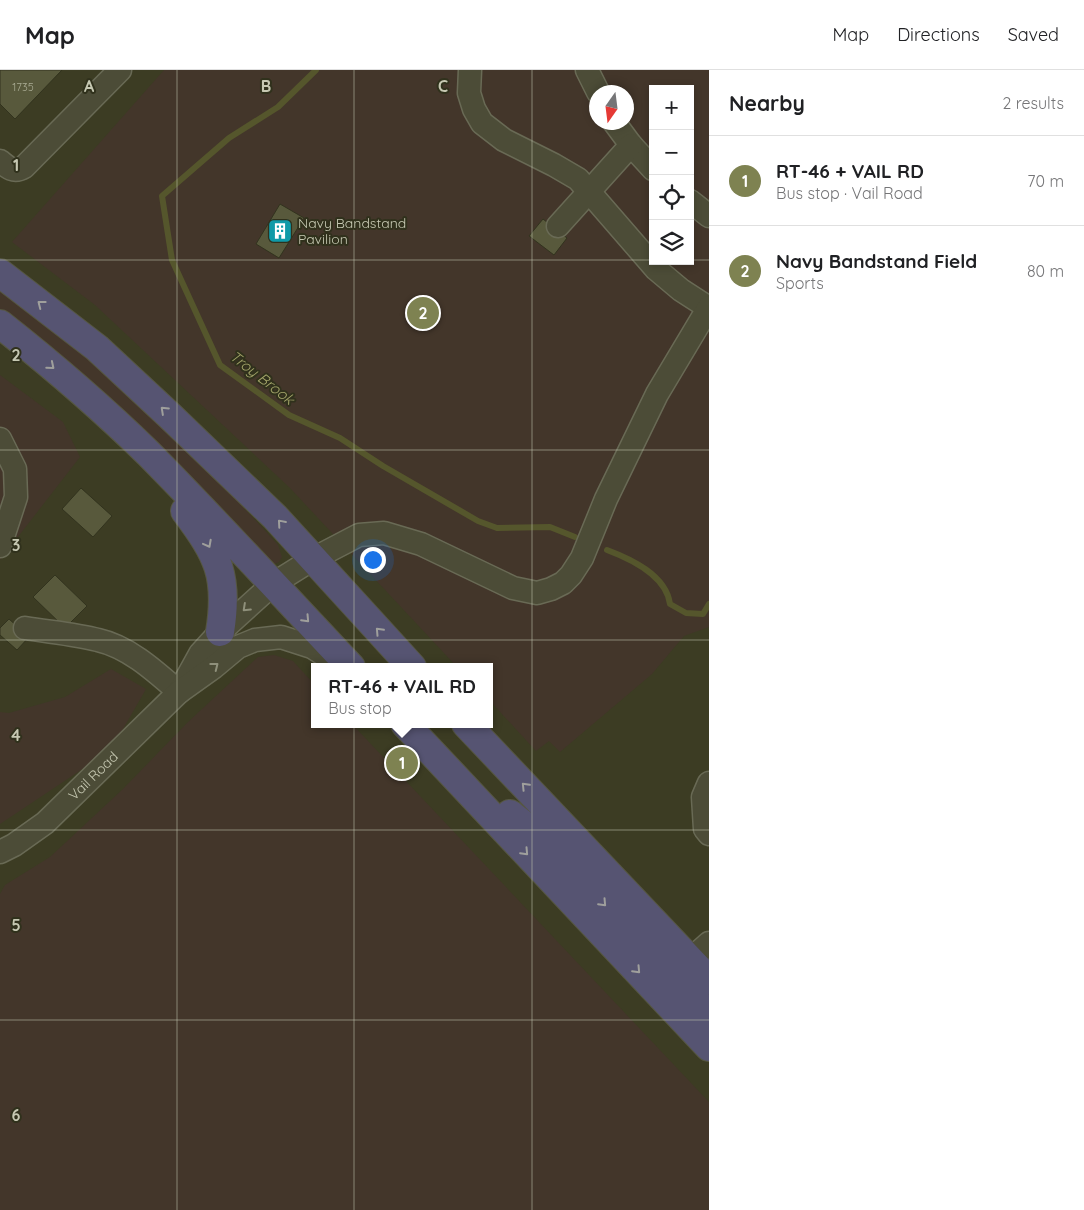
<!DOCTYPE html>
<meta charset="utf-8">
<style>
:root{--surface:#fff;--page:#f6f6f6;--text:#202124;--muted:#757577;--line:#e0e0e0;--accent:#7e8251}
body{margin:0;font-family:Quicksand,sans-serif;background:var(--page);color:var(--text)}
.controls{position:absolute;right:15px;top:15px;display:grid;overflow:hidden;border-radius:0px;box-shadow:0 2px 8px #0003}
.controls button{width:45px;height:45px;display:grid;place-items:center;padding:0;border:0;border-bottom:1px solid var(--line);background:var(--surface);color:var(--text);font:25px sans-serif}
.compass{position:absolute;left:589px;top:15px;width:45px;height:45px;border-radius:50%;background:var(--surface);box-shadow:0 2px 8px #0003;rotate:194deg}
.you{position:absolute;left:372px;top:489px;width:18px;height:18px;margin:-12px;border:4px solid #fff;border-radius:50%;background:#1a73e8;box-shadow:0 0 0 8px #1a73e833}
.badge{display:grid;place-items:center;width:32px;height:32px;border-radius:50%;background:var(--accent);color:#fff;font-size:16px;font-weight:700}
.pin{position:absolute;translate:-50% -50%;border:2px solid #fff;box-shadow:0 1px 5px #0006}
.popup{position:absolute;left:311px;top:593px;width:182px;height:65px;box-sizing:border-box;display:grid;place-content:center;border-radius:0px;background:var(--surface);filter:drop-shadow(0 1px 4px #0005);font-size:16px;white-space:nowrap;color:var(--muted)}
.popup b{font-size:19px;color:var(--text)}
.popup::after{content:'';position:absolute;left:50%;top:100%;margin-left:-10px;border:10px solid transparent;border-top-color:var(--surface)}
.list{margin:0;padding:0;list-style:none}
h2{display:flex;justify-content:space-between;align-items:center;height:65px;margin:0;padding:0 20px;font-size:21px}
h2 small{font-size:16px;font-weight:400;color:var(--muted)}
.list li{display:grid;grid-template-columns:32px 1fr auto;gap:15px;align-items:center;box-sizing:border-box;height:90px;padding:0 20px;border-top:1px solid var(--line)}
.list b{display:block;font-size:19px;white-space:nowrap}
.list p{margin:0;font-size:16px;white-space:nowrap;color:var(--muted)}
.list em{font-size:16px;font-style:normal;color:var(--muted)}
.icon{flex:none;width:28px;height:28px;fill:none;stroke:currentColor;stroke-width:2;stroke-linecap:round;stroke-linejoin:round}
.map{position:relative;flex:none;width:709px;height:1140px;overflow:hidden}
header{display:flex;align-items:center;gap:30px;box-sizing:border-box;height:70px;padding:0 25px;background:var(--surface);border-bottom:1px solid var(--line)}
header strong{font-size:24px}
nav{display:flex;gap:28px;margin-inline-start:auto;font-size:18px}
main{display:flex}
aside{flex:1;background:var(--surface)}
.map>svg:first-child{display:block}
.green{fill:#43362a;fill-rule:evenodd}
.lines{fill:none;stroke-linecap:round;stroke-linejoin:round}
.stream{stroke:#55562c;stroke-width:6}
.building{fill:#58593c;stroke:#32331e}
.minor-casing{stroke:#696a55;stroke-width:25}
.highway-casing{stroke:#565742;stroke-width:30}
.minor{stroke:#4c4c37;stroke-width:22}
.highway{stroke:#565472;stroke-width:28}
.oneway{stroke:#9f9f9c}
.oneway2{stroke:#8f907b}
.grid{fill:none;stroke:#c6c8b2;stroke-width:1;stroke-opacity:0.55}
.labels{text-anchor:middle;stroke-width:4;stroke-linejoin:round;paint-order:stroke}
.number-label{font-size:11px;fill:#aaac94}
.poi-label{font-size:14px;fill:#c6c8b2;stroke:#30311c;text-anchor:start}
.street-label{font-size:14px;fill:#c6c8b2;stroke:#30311c}
.water-label{font-size:15px;font-style:italic;fill:#a6a76b;stroke:#30311c}
.grid-label{font-size:16px;text-anchor:middle;font-weight:bold;fill:#c6c8b2;stroke:#30311c;stroke-width:4;stroke-linejoin:round;paint-order:stroke}
</style>
<header>
<strong>Map</strong>
<nav><a>Map</a><a>Directions</a><a>Saved</a></nav>
</header>
<main>
<div class="map">
<svg width="709" height="1140" viewBox="0 0 709 1140">
<rect width="100%" height="100%" fill="#3c3c23"/>
<path class="green" d="M164,0H709V557L684,566L652,604L560,682L549,671L536,681L490,631V597H457L290,418L95,235L12,172ZM653,19H690V191H653ZM596,22H626V52H596Z
M0,219C103,293 193,381 278,475L282,487L279,492L272,495L0,242Z
M0,305L63,352L80,387L0,490Z
M274,585L293,591L314,614V654H352L709,1032V1140H0V824L5,815L50,787L123,719L187,653L258,587Z
M111,599L146,619L111,680L0,754V642L9,643L65,627Z"/>
<g class="lines">
<path class="stream" d="M316,0L278,37L229,68L162,126L172,190L220,295L289,345L340,368L383,396L478,451L497,458L550,457L575,467
M607,480C631,489 666,505 670,534L686,543L703,544L709,534"/>
</g>
<path class="building" d="M0,0H62L15,49L0,34Z
M280,134L304,148L279,188L256,174Z
M543,149L567,168L554,185L529,166Z
M81,418L112,446L93,467L62,439Z
M55,505L87,536L65,558L33,527Z
M9,549L29,567L17,580L0,565V558Z"/>
<g class="lines">
<defs>
<g id="minor">
<path d="M470,0L469,23L474,39L482,53L504,70L554,95L578,109L656,199L681,220L709,238"/>
<path d="M587,0L598,22"/>
<path d="M614,52L631,75L653,99"/>
<path d="M0,91C8,98 14,103 24,97L120,0"/>
<path d="M690,131L709,146"/>
<path d="M558,156L631,75"/>
<path d="M0,369L15,399L16,427L0,476"/>
<path d="M25,558C49,562 75,564 98,570C129,577 155,601 179,622"/>
<path d="M179,622L200,584L220,562L273,514L313,489L359,465L384,463L421,474L513,518L537,523L551,519L563,513L571,505L582,488L606,429L657,324L709,237"/>
<path d="M709,713L703,727L705,759L709,764"/>
<path id="s1" d="M0,782L14,775L45,753L179,622L214,597L238,577L255,570L281,567L312,577L340,595"/>
<path d="M690,890L709,873"/>
</g>
<path id="highway" d="M0,203L97,278L170,346L275,447L412,597
M0,254C52,295 102,338 149,384C218,454 284,526 351,597
M185,441C218,485 229,506 220,562
M405,654L709,977
M466,654L709,910
M510,744L552,778L709,945"/>
</defs>
<use href="#minor" class="minor-casing"/>
<use href="#highway" class="highway-casing"/>
<use href="#minor" class="minor"/>
<use href="#highway" class="highway"/>
</g>
<defs><path id="oneway-chevron" d="M-2-3.5L2.5 0L-2 3.5" fill="none" stroke-width="1.6" stroke-linecap="round" stroke-linejoin="round" transform="scale(1.25)"/></defs>
<g class="oneway">
<use href="#oneway-chevron" transform="translate(41 234) rotate(-142)"/>
<use href="#oneway-chevron" transform="translate(51 296) rotate(40)"/>
<use href="#oneway-chevron" transform="translate(164 340) rotate(-137)"/>
<use href="#oneway-chevron" transform="translate(281 453) rotate(-131)"/>
<use href="#oneway-chevron" transform="translate(208 474) rotate(62)"/>
<use href="#oneway-chevron" transform="translate(306 549) rotate(47)"/>
<use href="#oneway-chevron" transform="translate(379 561) rotate(-133)"/>
<use href="#oneway-chevron" transform="translate(525 716) rotate(-134)"/>
<use href="#oneway-chevron" transform="translate(525 782) rotate(47)"/>
<use href="#oneway-chevron" transform="translate(603 833) rotate(47)"/>
<use href="#oneway-chevron" transform="translate(637 900) rotate(47)"/>
</g>
<g class="oneway2">
<use href="#oneway-chevron" transform="translate(246 538) rotate(137)"/>
<use href="#oneway-chevron" transform="translate(215 596) rotate(-38)"/>
</g>
<path class="grid" d="M177,0V1140M354,0V1140M532,0V1140M0,190H653M690,190H709M0,380H709M0,570H709M0,760H709M0,950H709"/>
<defs>
<symbol id="building-square" viewBox="-11 -11 22 22"><rect x="-9" y="-9" width="18" height="18" rx="4" fill="#0f9aa8" stroke="#30311c"/><path d="M-4-6H4V6H1V3H-1V6H-4ZM-2.5-4.3h1.7v1.8h-1.7ZM.8-4.3h1.7v1.8H.8ZM-2.5-1h1.7V.8h-1.7ZM.8-1h1.7V.8H.8Z" fill="#fff"/></symbol>
</defs>
<g fill-rule="evenodd">
<use href="#building-square" x="266" y="147" width="28" height="28"/>
</g>
<g class="labels">
<g class="number-label">
<text x="23" y="21">1735</text>
</g>
<g class="poi-label">
<text x="298" y="158">Navy Bandstand<tspan x="298" dy="16">Pavilion</tspan></text>
</g>
<g class="street-label">
<text dy="5" stroke="none"><textPath href="#s1" startOffset="121">Vail Road</textPath></text>
</g>
<g class="water-label">
<text transform="translate(262 308) rotate(38)" y="5">Troy Brook</text>
</g>
</g>
<g class="grid-label">
<text x="89" y="22">A</text>
<text x="266" y="22">B</text>
<text x="443" y="22">C</text>
<text x="16" y="101">1</text>
<text x="16" y="291">2</text>
<text x="16" y="481">3</text>
<text x="16" y="671">4</text>
<text x="16" y="861">5</text>
<text x="16" y="1051">6</text>
</g>
</svg>
<div class="controls">
<button>+</button>
<button>−</button>
<button><svg class="icon" aria-label="locate" viewBox="0 0 24 24"><circle cx="12" cy="12" r="6"/><path d="M12 2v4M12 18v4M2 12h4M18 12h4"/></svg></button>
<button><svg class="icon" aria-label="layers" viewBox="0 0 24 24"><path d="M12 4l9 5-9 5-9-5zM3 14l9 5 9-5"/></svg></button>
</div>
<svg class="compass" viewBox="-18 -18 36 36"><path d="M0-13l5 13h-10z" fill="#e53935"/><path d="M0 13l5-13h-10z" fill="#757577"/></svg>
<div class="you"></div>
<div class="pin badge" style="left:402px;top:693px">1</div>
<div class="popup"><b>RT-46 + VAIL RD</b>Bus stop</div>
<div class="pin badge" style="left:423px;top:243px">2</div>
</div>
<aside>
<h2>Nearby<small>2 results</small></h2>
<ul class="list">
<li><span class="badge">1</span><div><b>RT-46 + VAIL RD</b><p>Bus stop · Vail Road</p></div><em>70 m</em></li>
<li><span class="badge">2</span><div><b>Navy Bandstand Field</b><p>Sports</p></div><em>80 m</em></li>
</ul>
</aside>
</main>
